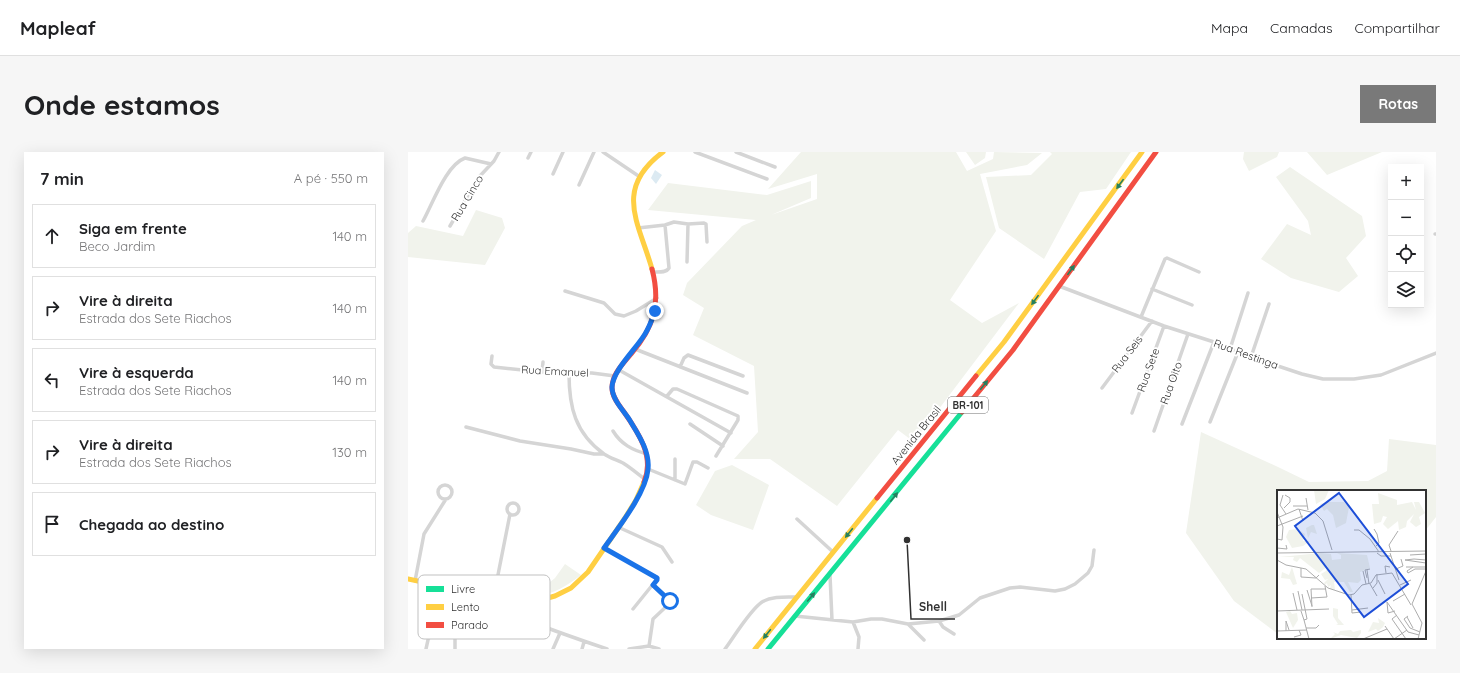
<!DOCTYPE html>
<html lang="pt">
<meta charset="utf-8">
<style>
:root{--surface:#fff;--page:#f6f6f6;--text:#202124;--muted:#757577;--line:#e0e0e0;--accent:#797979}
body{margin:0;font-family:Quicksand,sans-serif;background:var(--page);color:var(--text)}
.controls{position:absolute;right:12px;top:12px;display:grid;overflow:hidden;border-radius:0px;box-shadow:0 4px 16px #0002}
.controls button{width:36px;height:36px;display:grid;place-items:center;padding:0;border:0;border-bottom:1px solid var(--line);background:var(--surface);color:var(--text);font:20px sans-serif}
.stop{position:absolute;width:12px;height:12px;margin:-9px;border:3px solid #1a73e8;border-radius:50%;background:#fff}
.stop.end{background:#1a73e8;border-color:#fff;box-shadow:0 1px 4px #0008}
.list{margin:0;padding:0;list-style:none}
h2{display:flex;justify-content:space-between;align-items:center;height:52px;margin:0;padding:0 16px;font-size:17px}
h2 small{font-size:13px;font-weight:400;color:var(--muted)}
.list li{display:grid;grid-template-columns:26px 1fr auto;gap:12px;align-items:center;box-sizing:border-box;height:64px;margin:0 8px 8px;padding:0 8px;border:1px solid var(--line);border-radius:0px}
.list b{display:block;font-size:15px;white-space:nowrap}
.list p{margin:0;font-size:13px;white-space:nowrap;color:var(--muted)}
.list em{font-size:13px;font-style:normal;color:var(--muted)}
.icon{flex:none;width:22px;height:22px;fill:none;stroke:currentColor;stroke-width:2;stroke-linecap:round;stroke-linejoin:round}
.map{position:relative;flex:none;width:1028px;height:497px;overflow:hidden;border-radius:0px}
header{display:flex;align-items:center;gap:24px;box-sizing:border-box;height:56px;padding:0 20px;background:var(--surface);border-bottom:1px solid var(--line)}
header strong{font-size:19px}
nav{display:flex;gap:22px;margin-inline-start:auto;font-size:14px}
.intro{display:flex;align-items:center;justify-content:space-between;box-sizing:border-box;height:96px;padding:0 24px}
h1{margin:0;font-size:28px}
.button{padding:10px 18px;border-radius:0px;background:var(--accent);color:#fff;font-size:14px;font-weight:700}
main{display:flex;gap:24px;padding:0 24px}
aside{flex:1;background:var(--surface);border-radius:0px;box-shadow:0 4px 16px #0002}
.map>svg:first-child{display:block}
.green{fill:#f1f3ec}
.water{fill:#dceaf2}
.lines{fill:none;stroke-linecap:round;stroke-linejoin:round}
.street{stroke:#d5d5d5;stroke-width:3.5}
.fast{stroke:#16e098;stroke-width:5}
.slow{stroke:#ffcf43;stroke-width:5}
.jam{stroke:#f24e42;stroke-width:5}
.oneway{fill:#25805f}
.route{stroke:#1a73e8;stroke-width:5}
.labels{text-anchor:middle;stroke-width:4;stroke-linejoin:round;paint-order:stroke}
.shield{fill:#fff;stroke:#6f6f6f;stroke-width:1}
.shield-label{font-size:10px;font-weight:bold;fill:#313131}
.street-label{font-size:11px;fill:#313131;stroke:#fff}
.inset-road{fill:none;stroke:#adadad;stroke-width:1}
.view{fill:#1d4ed8;fill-opacity:0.15;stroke:#1d4ed8;stroke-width:2}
.inset-edge{fill:none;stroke:#313131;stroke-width:2}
.key{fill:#fff;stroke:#c1c1c1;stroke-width:1}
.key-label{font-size:11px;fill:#313131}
.leader{fill:none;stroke:#313131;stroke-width:1.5}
.callout-dot{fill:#313131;stroke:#fff;stroke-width:1.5}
.callout-label{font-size:12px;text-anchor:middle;font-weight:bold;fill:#313131;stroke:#fff;stroke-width:4;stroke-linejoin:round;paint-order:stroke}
</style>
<header>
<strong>Mapleaf</strong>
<nav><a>Mapa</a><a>Camadas</a><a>Compartilhar</a></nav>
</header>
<div class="intro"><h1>Onde estamos</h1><a class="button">Rotas</a></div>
<main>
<aside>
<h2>7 min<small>A pé · 550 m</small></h2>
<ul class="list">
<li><svg class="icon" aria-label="ahead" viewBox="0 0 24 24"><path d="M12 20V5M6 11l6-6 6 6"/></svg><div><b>Siga em frente</b><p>Beco Jardim</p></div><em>140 m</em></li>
<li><svg class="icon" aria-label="right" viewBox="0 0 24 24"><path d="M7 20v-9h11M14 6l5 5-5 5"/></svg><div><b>Vire à direita</b><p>Estrada dos Sete Riachos</p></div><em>140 m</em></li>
<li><svg class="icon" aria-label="left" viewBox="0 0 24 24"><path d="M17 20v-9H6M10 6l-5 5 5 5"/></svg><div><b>Vire à esquerda</b><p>Estrada dos Sete Riachos</p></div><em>140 m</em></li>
<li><svg class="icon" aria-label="right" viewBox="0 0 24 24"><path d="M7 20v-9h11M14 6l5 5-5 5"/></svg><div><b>Vire à direita</b><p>Estrada dos Sete Riachos</p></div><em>130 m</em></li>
<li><svg class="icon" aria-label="arrive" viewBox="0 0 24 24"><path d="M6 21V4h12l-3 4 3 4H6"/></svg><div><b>Chegada ao destino</b></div></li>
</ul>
</aside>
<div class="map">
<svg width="1028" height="497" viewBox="0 0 1028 497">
<rect width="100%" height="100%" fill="#fff"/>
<path class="green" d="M393,0H548L559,19L585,7L586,0L634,1L619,13L572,22L588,79L542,148L574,171L611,151L506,290L490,278L429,354L362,307H326L350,280L346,214L285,183L296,156L275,143L279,131L334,74L348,68L240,58L260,31L359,43L403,29V46L363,63L409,47V22L360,37Z
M558,0H578L577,6L567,13Z
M642,0H723L698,37L672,40L636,107L591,76L578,25L623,23L644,2Z
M836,0H871L869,5L841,19L835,7Z
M899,0H974L919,23Z
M882,15L954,64L958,84L938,106L950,124L931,140L883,126L853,107L879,72L903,83L900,69L868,25Z
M68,58L94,66L97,76L77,113L0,105V81L8,74L55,84Z
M793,280L870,315L901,330L960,329L979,319L981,287L1028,293V365L1017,379V339H870V482L826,449L778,381Z
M324,313L361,333L345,378L303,363L288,353L307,319Z
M157,412L173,423C159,434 146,441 129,445L130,440L147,426Z"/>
<path class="water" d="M247,18L254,23L248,32L243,26Z"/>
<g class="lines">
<path class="street" d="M195,0L232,25
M287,0L359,27
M328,0L367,15
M120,6L123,0
M145,22L155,0
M171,33L186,0
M15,69C25,51 38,13 57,6L83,12
M42,74L71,25L86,9L91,0
M230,76L257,73L266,70L280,72L296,71L298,72L299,90
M1027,82H1028
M279,110L280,72
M245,120C251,120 258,121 261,116L257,73
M651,134L756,174L806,190L843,205L894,222L915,227H946L973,223L1028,201
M744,137L784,153
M157,139L196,151L207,162L216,164L228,159L249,146
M733,165L757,107L759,106L791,120
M227,197L339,241
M822,197L840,141
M84,204L83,212L86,215L134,220L184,221L207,224
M843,205L861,152
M272,215L276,206L280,203L335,224
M211,218L323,281
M134,220L135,210
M161,221C161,255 167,281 196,302C202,306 209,308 215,311C223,316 230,322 238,328
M694,236L744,169
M259,244L265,237H269L330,264V268L308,304
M724,261L756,174
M802,270L830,200
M282,272L315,294
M774,272L806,190
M58,275L112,289L163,297L186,302H196
M205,279C213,292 224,298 239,302
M746,279L780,182
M240,317L277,332L285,310H289L300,316
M267,328V307
M30 340a7 7 0 1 1 14 0a7 7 0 1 1-14 0Z
M99 357a6 6 0 1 1 12 0a6 6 0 1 1-12 0Z
M389,367L425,400
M210,375L254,395L264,410
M196,396L250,426L225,457
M422,423L424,468
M7,429L16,382L38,347
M61,441C105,465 152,481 199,497
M86,443L102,362
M387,464L445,470L463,467H474L500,472L531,469L551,463L572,446L602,436L612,435L647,439L657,437L667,432L680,421L684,414L686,398
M531,469L535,475L546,482
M445,470L451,485L450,497
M500,472L516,488
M20,486L35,481H43L47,486V497
M241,494L245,467L262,451C261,444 250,438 245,433
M18,497L32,434
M145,497L152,481
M174,497L176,490
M221,497L241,494L251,497
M317,497C326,485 342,458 354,450C364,444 377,445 388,445"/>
<path class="fast" d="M360,497L554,260"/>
<path class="slow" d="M244,117C231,71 205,37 255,0
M568,224L596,190L734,0
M0,427L57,439L118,448L136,447L147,444L163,436L180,420L217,366L228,348L236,330
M347,497L469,346"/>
<path class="jam" d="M554,260L605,198L748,0
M236,330C247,305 230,280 216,260C211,253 204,245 204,236C204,222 215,212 223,202C246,176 253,151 244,117
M469,346L568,224"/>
</g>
<defs><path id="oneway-solid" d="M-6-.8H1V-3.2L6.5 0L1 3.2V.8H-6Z"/></defs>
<g class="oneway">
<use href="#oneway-solid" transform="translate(712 32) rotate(126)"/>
<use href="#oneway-solid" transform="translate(663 118) rotate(-54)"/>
<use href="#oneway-solid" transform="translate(627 148) rotate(126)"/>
<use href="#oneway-solid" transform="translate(576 233) rotate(-51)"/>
<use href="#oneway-solid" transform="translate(486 345) rotate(-51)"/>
<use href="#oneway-solid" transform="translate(441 381) rotate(129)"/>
<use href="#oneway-solid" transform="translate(403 445) rotate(-50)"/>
<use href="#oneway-solid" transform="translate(359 482) rotate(129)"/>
</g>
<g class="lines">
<path class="route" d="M247,159C244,167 242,174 237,182C228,197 205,218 204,235C204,247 215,258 221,267C230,282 242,299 240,317C238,341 210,376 196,396L249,426V428L245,433L262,449"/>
</g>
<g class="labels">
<rect class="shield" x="540" y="245" width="40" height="16" rx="3"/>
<g class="shield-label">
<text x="560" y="257">BR-101</text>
</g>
<g class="street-label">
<text transform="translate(59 46) rotate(-59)" y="4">Rua Cinco</text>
<text transform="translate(719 202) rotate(-53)" y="4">Rua Seis</text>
<text transform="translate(838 202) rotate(20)" y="4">Rua Restinga</text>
<text transform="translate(740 218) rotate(-70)" y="4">Rua Sete</text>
<text transform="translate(147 219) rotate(3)" y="4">Rua Emanuel</text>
<text transform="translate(763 231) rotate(-70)" y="4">Rua Oito</text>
<text transform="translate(508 283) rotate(-51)" y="4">Avenida Brasil</text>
</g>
</g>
<g transform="translate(869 338)">
<rect width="149" height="149" fill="#fff"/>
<path d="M37,0H52L48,9L39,14ZM101,3L120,10V15L135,12L139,20L137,12H142L148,23L142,27L144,34L139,37L133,32L137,24L130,31L129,37L122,40L121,31L111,39L106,34L110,27L106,26L104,32L97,34L95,14H102ZM50,12H67L72,17L69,33L59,38L56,25L50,19L47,21L43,14ZM35,35H37L40,44L34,42L31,48L29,38ZM20,39L28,44L26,51H33L26,56L15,58L9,47L12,40ZM44,63L54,64L55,70L64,69V65L60,63L90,65L93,78L83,82L84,90L81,93L71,92L76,102H73L67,92H57L58,100L53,99L54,95L51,97L50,93L48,95L47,93L51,89L48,90L44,84L49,81L51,76L42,83L23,68L20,72L16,70L17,67H2ZM15,77L20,94L16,95L13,89L4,88L5,82L12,85ZM56,118L61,119V128L67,135H59L61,134L56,126ZM13,121L15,124L20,123L21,130L16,138L9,122ZM101,128L108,133L106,137L101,141L99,139L91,142L96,132L102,133ZM74,140L76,142L84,140V143L80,148L64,145L53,149L58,144L56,142L61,144L63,141Z" fill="#f1f3ec"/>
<path class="inset-road" d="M6,5L3,15L9,24M29,8L31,20M16,16H30M7,18L13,12V8L8,5M22,19L26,31M0,22L6,37L5,50L0,49M0,28L21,19L38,23L46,31L55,60M0,36L26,26M97,39L100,44L102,53L99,56M77,40H82L93,49L102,62M0,58L10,59L9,55M114,61L112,55L121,41M0,63L149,61M100,63L104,66H114M113,63L122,90M133,65L149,64M137,69L149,70V73L128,70ZM0,70L9,75L29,79L51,98L72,105L77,104L85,95L94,93L99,85L115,83L134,115M129,77H149M136,77L130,81L131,83L138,79H149M24,78V87L39,88L42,85M119,79L126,76L124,69M90,80L92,94M86,81L89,94M109,83L108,76L113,77M90,88L88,80L93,79M101,90L108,104M93,94L100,106M123,95L134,90M96,98L100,93V84M34,99L35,117M34,99H49M30,100L35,116M21,101L25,120M16,103L20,120M74,105L75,123L84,122M34,108L50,107L48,96M116,111L128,104M110,112L131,142L142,145M110,112L111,123L118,121M75,120L91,118M0,121L52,119M24,121L27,130L30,129L25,104M120,125L115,129L129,149M131,126L127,129L133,138L143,142M130,127L136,138M27,130L32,149M108,136L117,149M29,138H39L42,135M0,141L30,140M9,141V131L12,140M17,147L24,145L22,140M86,149L110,139M117,149L130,140M141,149L145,133L135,114L149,81"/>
<path class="view" d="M62,3L131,94L87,127L18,36Z"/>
<rect width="149" height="149" class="inset-edge"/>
</g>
<rect x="10" y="423" width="132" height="64" rx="6" class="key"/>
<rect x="18" y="434" width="18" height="6" fill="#16e098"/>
<rect x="18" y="452" width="18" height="6" fill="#ffcf43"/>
<rect x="18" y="470" width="18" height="6" fill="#f24e42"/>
<g class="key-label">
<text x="43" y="441">Livre</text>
<text x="43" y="459">Lento</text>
<text x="43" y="477">Parado</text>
</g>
<path class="leader" d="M499 388L503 467H547"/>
<circle class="callout-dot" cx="499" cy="388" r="4"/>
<g class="callout-label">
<text x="525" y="459">Shell</text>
</g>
</svg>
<div class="controls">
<button>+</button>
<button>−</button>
<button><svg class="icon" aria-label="locate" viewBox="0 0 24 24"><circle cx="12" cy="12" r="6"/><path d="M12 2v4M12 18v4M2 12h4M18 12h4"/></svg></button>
<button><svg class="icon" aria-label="layers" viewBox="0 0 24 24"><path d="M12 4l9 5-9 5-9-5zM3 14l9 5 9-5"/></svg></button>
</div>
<div class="stop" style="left:262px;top:449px"></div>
<div class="stop end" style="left:247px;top:159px"></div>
</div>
</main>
